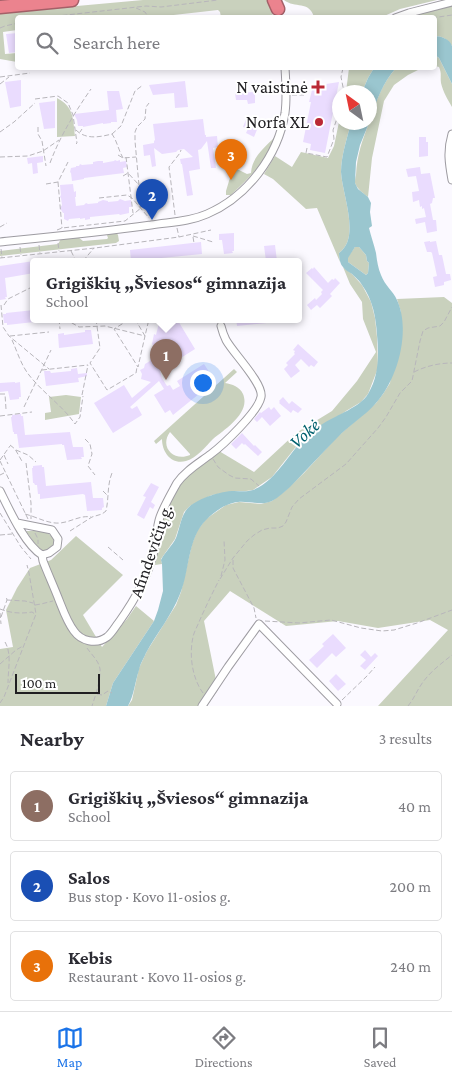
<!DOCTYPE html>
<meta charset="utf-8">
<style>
:root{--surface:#fff;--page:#f2f2f3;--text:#2b2b33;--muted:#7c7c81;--line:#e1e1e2;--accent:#1a73e8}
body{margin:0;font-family:"Crimson Pro",serif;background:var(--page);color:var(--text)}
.compass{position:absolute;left:332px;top:85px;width:45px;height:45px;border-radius:50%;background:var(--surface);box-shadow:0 2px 8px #0003;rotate:327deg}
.scale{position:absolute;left:15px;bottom:12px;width:85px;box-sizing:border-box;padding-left:5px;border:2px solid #201f22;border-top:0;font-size:14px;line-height:18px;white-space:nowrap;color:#201f22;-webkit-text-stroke:4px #fff;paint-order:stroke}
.you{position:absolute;left:202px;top:382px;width:18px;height:18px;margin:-12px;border:4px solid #fff;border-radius:50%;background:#1a73e8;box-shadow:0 0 0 8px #1a73e833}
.badge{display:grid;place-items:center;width:32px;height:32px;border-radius:50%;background:var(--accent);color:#fff;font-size:16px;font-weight:700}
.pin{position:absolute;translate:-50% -41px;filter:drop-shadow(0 1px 2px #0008)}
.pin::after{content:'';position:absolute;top:26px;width:18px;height:15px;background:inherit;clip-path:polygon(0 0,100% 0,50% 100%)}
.popup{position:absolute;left:30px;top:258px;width:272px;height:65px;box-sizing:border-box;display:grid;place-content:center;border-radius:5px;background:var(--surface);filter:drop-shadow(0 1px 4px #0005);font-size:16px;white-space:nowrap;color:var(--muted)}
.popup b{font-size:19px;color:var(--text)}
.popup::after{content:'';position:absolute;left:50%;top:100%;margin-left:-10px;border:10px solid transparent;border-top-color:var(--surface)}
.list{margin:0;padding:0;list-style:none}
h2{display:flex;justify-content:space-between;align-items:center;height:65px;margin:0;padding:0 20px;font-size:21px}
h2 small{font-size:16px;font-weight:400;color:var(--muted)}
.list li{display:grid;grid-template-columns:32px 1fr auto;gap:15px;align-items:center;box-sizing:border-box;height:70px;margin:0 10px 10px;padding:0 10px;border:1px solid var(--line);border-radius:5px}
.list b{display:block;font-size:19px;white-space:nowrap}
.list p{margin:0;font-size:16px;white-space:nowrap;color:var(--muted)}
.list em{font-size:16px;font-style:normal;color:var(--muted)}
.icon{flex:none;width:28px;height:28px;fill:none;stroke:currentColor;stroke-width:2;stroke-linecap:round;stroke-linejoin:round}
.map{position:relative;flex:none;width:452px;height:706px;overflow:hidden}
.search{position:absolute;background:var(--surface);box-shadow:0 2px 8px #0003;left:15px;right:15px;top:15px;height:55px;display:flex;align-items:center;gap:12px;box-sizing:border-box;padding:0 18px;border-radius:5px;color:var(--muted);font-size:19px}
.sheet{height:305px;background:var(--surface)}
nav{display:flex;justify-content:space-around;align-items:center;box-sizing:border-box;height:70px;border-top:1px solid var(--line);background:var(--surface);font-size:14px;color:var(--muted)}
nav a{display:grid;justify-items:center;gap:2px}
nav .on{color:var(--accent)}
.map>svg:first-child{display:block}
.green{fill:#c9d1bd;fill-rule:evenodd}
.water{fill:#9ac6cf;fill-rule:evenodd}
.building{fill:#eadcfe}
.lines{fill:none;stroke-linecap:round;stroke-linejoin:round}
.street-casing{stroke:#9e9ca2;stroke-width:9}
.highway-casing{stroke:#a46068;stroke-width:15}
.path{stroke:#b8b6bb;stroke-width:1;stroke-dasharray:5 2.5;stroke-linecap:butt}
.street{stroke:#fff;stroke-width:7}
.highway{stroke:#eb838e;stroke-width:12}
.poi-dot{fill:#ba2935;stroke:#fff;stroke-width:2}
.labels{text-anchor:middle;stroke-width:4;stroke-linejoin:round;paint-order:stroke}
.poi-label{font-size:18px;fill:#201f22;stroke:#fff;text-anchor:end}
.street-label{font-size:18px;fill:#201f22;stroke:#fff}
.water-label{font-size:19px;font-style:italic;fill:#01616e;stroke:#fff}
</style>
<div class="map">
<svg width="452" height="706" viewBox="0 0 452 706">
<rect width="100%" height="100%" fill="#fbf9ff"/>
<path class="green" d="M143,0H270L273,17H221L220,12L218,10L147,18H18L17,30L3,32L5,54L17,53V62L0,59V13Z
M284,0H437L400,9L382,17H314C309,0 295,9 284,0Z
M452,6V46C448,40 443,36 435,36L434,18H405Z
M434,55L439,58L452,84V107C448,100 443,92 441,83C440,76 442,74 439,67L435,66Z
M349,68H374L368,78L362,92H346Z
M396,68H422L408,75L394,85L384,101L372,158L368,197C364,194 357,189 355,183C355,181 355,178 356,175C357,155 362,141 369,123C375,104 382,83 396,68Z
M57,98C74,107 73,118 75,136L57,137Z
M339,122L351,123C347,138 341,156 341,172C342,194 361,238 339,253L340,262L317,208L306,209L273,179L264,174L275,156L292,167L301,152L328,158L334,146Z
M275,137C265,163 251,176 231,195H226V191L232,171L237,169L247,174L251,173C252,157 264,148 275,137Z
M116,232L118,235L119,241L116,243L0,256V251L58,244L61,239L78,237L83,241L107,239L108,238L107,235L108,233Z
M355,247H359L366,255L367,261L369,263L368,273L366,275L348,262L347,258Z
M343,267L352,274L362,285L371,302L375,318L377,337L378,368L368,394L361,402L346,411L295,448L272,477L253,490L246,491H235L212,495L190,506L184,512L175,539L161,559L162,564L155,565L162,518L180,484L189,474L219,451L254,472L296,433L332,411L357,381L376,352L363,319L362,302L350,284Z
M444,297L452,303V706H378L448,630L430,620L378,628L338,621L286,626L230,591L204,621L218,690L207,706H128L132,700L139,668L147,651L176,605L181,592L192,544L197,531L206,519L226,505L239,502L261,504L272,501L285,491L304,473L337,437L376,403L383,394L390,383L401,312L397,299Z
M234,369L237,372L225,383C232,384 240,387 243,394C251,413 225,429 213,439C206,446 197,458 186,461C172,465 162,453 162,439L156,444L154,441ZM170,432L190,454V455C174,462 159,447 170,432Z
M66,395L81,397L79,414L45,420V413L51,412L49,397Z
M26,531C39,531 54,530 55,545L46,552C36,548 32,539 26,531Z
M76,536L123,575L83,615L102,647L127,619L136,606L154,621L113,683L106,706H0V649L13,647L6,610L17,588L30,568L51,560Z"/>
<path class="water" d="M434,36C441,36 450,39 452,46C452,52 452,76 452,84L439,58L435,55Z
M374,68H396C383,82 376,102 370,120V92H362L368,78Z
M351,123H369L360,145L356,162L355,183L358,189L368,197L371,203L370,212L372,226L369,228C371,236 374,245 376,253C377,261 378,268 381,275C385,286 393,291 397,300C411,330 398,379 376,403C365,416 349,425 337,438C321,454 306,471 290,487C284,492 278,498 272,501C261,506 250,501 238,502C226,503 214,512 206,520C187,539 190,570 180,594C172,615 157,633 146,653C144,658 140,664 139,670C135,682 134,695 128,706H106L113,683L154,621L158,610L163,591L162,564L161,560C165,552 172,546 176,538C180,528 181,514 189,507C199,498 221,491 234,491C241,491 247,492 253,490C278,480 289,451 309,434C314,430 319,426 324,423C337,415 360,407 368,394C379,376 379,355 377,335C376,318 373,300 362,285C360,281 355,277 352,274C349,272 345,270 343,267C340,264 339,257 339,253C361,238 342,194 341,172C341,156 347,138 351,123ZM355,247H359L366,255L367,261L369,263L368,273L366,275L348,262V258Z"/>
<path class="building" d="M18,33V52L9,53L6,34Z
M21,80V106L10,108L5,82Z
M185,81L188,107L175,108L174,93L153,95L149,85Z
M339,82L325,153L310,150L311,144L303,142L311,102H309L313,86Z
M107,91H119L123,109L116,110L117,122H111V123L103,124V123L83,127V126H78L77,120L74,114L109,110Z
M255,92V103L248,104L247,100H236L235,93Z
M55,101V128L44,129L39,103Z
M247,117L252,119L253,117L261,120L254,137L246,133L248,129L243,127Z
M203,119L205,135H206V137L217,136L218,147L213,148L216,168H211L207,141L201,149L198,150L200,169L189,171L193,195L187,196L182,164H181L180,159L193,157L184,149L178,150L176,152L162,154L154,148L156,166L152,167L150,155L144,156L143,145L154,143V141L155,140L153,124Z
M419,137H426V142H428V156L419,157Z
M43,156V162L37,163L38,173L33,174L32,163L28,164L27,158Z
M115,160L117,161L120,160V162L126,161L127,167L123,168L124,173L84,178V179L72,181L71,173L70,172L71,168L76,167V166H79L80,164L82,165L93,164V162L98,161H103V163L114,161Z
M420,167L421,174L430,173L435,198H433L432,203L430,204L433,220H436L437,231L427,233L425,222L416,224L415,219L426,217L424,208L422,209V206L420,207L419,200L413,202L412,192L419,191L416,176L408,177L406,169Z
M73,184L74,192L76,191V197H75L76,206L84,205L86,203L88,204L98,203V202L103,200L108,201V202L118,201L120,199L125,201L131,200L132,207H129V213L120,215L119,214L90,217V219L85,220V218L80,219V218L69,219L68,221L64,219V213H63L60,208L62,205L61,198L60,197L61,195L60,185Z
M234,233V251H232L233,253L224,254L222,240H219V234Z
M430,241V242L436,241L439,255H442L446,274H450L451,280L444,282V285L435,287L433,277L437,276L432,253L431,252H427L424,242Z
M201,242L202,254L131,261L130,250Z
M275,245L277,261H266L264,246Z
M34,261V273L5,278L7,297H5L6,299L0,300V266Z
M314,267L328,283L332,279L334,280L335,278L340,283L330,294L332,296L320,308L317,305L311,310L307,305L315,298L316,300L322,294L321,292L323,290L306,273L312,268L313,269Z
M34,310V322L7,325V323H4L3,314H6V313Z
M160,319H177L195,349L168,366L160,352L153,357L161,371H160L162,378L167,386L170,385L173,390L180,386L177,381L204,364L215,381L173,415L170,410L165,413L154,395L164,389L159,381L130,407L132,409L137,406L142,415L113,433L94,403L124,385L132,398L151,382L141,379L142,374L140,370L144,368L145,364L150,361L153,345L152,344L154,334L156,335Z
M236,319H277V322L237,326Z
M85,330H91L93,344L59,348L58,334L64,333V335L85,332Z
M298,344L318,362L314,367L311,365L309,367L301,359L295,365L300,371L291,378L284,369L288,365L286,363L295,354L294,353L295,351L293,350Z
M77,368L78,374L87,373V376L78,378L79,382L46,386L44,371H50L51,373L71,371V369Z
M15,382V383L20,382L21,397H19V399L10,400L8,391L0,392V383Z
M283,397L289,404L292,401L302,409L298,413L293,410L291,413L279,403L280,402L279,401Z
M269,407L271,410L274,407L281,416L270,426L262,417L257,422L254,419L260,412L261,413Z
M21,414V416H23L25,435L70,432L73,447H83L84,457H81L82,459L67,460L64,445H62V444L19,448L17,434H14V432H13L11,417H12V415Z
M242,433L254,446L255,445L262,452L258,456L245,444L244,445L242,443L236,449L231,444Z
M42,465V467H44L46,486L91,482L93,498H103L104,507L102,508V510L87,511L85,495L83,494L40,499V494H38L37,485H35L34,483H33L32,468H33V466Z
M151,483L159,487L151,502L155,505L153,509L150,507L144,519L137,515L146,497L143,496Z
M333,634L346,648L336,657L332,653L317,668L309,660L324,646L322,644Z
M365,650L371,657L375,653L378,656L365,670L360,666L366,660L360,655Z
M336,674L346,684L338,691L329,681Z"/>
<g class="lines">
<defs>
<path id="street" d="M395,18L409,13L452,2
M452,134C447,151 449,163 452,180
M0,242C50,237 101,232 151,225C169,222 189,222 207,214C247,197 278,156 285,113C287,98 286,83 285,68
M0,491C9,509 25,545 42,555L49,553L57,547L58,539L52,530L17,523
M42,555L43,561C48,574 54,587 59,600C63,610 67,622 74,631C81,641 96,645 107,637C112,633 115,627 119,622C134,601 148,577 154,551C157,540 156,528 160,517C164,506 171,494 177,483C185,471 199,463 211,454C223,445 258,412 261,397C264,384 233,353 226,340C224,336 222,330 221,326
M202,706L228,667L259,624L337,704"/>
<path id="highway" d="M274,0L278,9
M0,7L72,0"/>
</defs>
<use href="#street" class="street-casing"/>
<use href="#highway" class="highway-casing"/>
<path class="path" d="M136,8L145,12L149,18
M40,18L146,6L161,7L218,0
M432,18L452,15
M0,28L5,26L18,23
M343,68L341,77L344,92
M0,77L30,73
M0,84L9,77
M292,95H304
M35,99L58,96L68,103L73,115L77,143L76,144
M38,127V134L42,141L46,166
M76,130C86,140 100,137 112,134C117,141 118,149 123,158
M0,132L14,122L35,103
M80,132L82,129
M112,134L121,126L135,91L143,85
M307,148L306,153L327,157L334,139L333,130L340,110
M118,155L123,158L136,157
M0,157L28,156L43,151L59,140
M126,157L133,213
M50,163C60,136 75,112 91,89
M123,176L128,173L139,185
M58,182L62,228
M46,184L58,182L68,162
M99,198L127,195L132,198L149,218
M175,215L169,167L180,153L181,150
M0,227L7,223
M177,228L179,237
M57,230L62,228L125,221L141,208L135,141V132L137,127L145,119L146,107L149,103
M193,236L213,242
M193,237L194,243
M58,243L59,251
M39,245L40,253
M20,247L21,255
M1,249L2,258
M71,251L76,261
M0,258L95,248L179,237L211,230
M83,261L94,248
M1,305L3,327L9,336L49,369
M4,305L8,299L34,286
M59,319L60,329
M65,319L79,327L105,326L145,336L138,367L114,329L130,319
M96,319L100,348L90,363L107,390L136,373L137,367
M135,319L145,336L149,319
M10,336L49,332
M12,340C17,351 21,365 29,375C43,393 62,405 75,424L80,417L83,396
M42,370L88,365
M414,372C426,366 439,363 452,363
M0,394H5L6,409
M82,395L88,365
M24,407L51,350
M0,416L32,412
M85,439L90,444L92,454L88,466L95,475
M10,445L15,449L23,463
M16,450L28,455L36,462
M4,455L8,464
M213,459L218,467L229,475L235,478L251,479L259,486
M0,460L10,446
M0,461L28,519
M26,463L31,503V519
M0,475L4,473
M103,491L108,496
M0,513L21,547L31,559
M25,514C37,517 48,524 60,523C71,522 80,515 91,517
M70,531L92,517L102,514L106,511C109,498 107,485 112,473
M35,533L38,539V544
M0,535L12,534
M108,547L123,560
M233,560V568L254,608L256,618
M221,576L225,560L224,540
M220,579L233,558L247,541L254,535L262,530L270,528H278L283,526L286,522L292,507L299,499L346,464L378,428L386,417L400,393L412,381L420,341L423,331L428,328L440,326L444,322L452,307
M7,600L25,601L33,603
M35,605L41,604L53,601
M0,609C10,613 21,614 32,612L35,614
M0,613L1,624
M1,617L7,600L6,596
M265,621L299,623L331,620L361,628L382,631L394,630L417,623L452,610
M5,642C12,654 8,669 8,683
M87,648C91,654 99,661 100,669C101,679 95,697 92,706
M0,664L16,650L23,646
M203,693C192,678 189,655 193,637C194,632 197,627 199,622C205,608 212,594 219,580
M97,694L102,695L108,691L112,693
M342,700L367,676L375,667
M0,703L4,697L36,614L29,573L27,565
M408,706C414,699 417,690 423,682C431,671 442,663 452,655"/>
<use href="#street" class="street"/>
<use href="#highway" class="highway"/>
</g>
<g class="poi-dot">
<path d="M315.5 79.5h5v5h5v5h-5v5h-5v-5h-5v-5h5z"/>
<circle cx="319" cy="122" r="5"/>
</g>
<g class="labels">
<g class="poi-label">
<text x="308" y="93">N vaistinė</text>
<text x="309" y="128">Norfa XL</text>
</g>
<g class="street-label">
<text transform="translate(151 551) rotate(-71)" y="6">Afindevičių g.</text>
</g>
<g class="water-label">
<text transform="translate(304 433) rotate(-42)" y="7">Vokė</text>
</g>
</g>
</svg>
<svg class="compass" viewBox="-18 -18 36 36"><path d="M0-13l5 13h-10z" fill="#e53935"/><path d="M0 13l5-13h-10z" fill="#7c7c81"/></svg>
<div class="scale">100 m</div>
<div class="you"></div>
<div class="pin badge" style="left:166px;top:380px;background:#8d6e63">1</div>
<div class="popup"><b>Grigiškių „Šviesos“ gimnazija</b>School</div>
<div class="pin badge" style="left:152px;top:220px;background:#1a4fb4">2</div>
<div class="pin badge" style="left:231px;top:180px;background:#e8710a">3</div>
<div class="search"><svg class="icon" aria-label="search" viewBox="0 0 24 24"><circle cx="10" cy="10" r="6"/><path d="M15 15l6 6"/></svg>Search here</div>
</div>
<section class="sheet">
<h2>Nearby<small>3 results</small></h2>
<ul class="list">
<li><span class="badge" style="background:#8d6e63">1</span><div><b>Grigiškių „Šviesos“ gimnazija</b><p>School</p></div><em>40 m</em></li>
<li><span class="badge" style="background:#1a4fb4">2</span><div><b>Salos</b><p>Bus stop · Kovo 11-osios g.</p></div><em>200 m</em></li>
<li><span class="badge" style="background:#e8710a">3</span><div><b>Kebis</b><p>Restaurant · Kovo 11-osios g.</p></div><em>240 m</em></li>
</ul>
</section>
<nav>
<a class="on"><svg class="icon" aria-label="map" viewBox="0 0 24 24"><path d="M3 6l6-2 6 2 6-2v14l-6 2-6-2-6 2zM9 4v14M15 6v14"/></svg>Map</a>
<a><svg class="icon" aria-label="directions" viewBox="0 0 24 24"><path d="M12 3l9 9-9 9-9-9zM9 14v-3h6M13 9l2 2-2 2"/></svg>Directions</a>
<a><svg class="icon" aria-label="saved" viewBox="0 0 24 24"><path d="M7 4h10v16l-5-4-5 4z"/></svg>Saved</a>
</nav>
